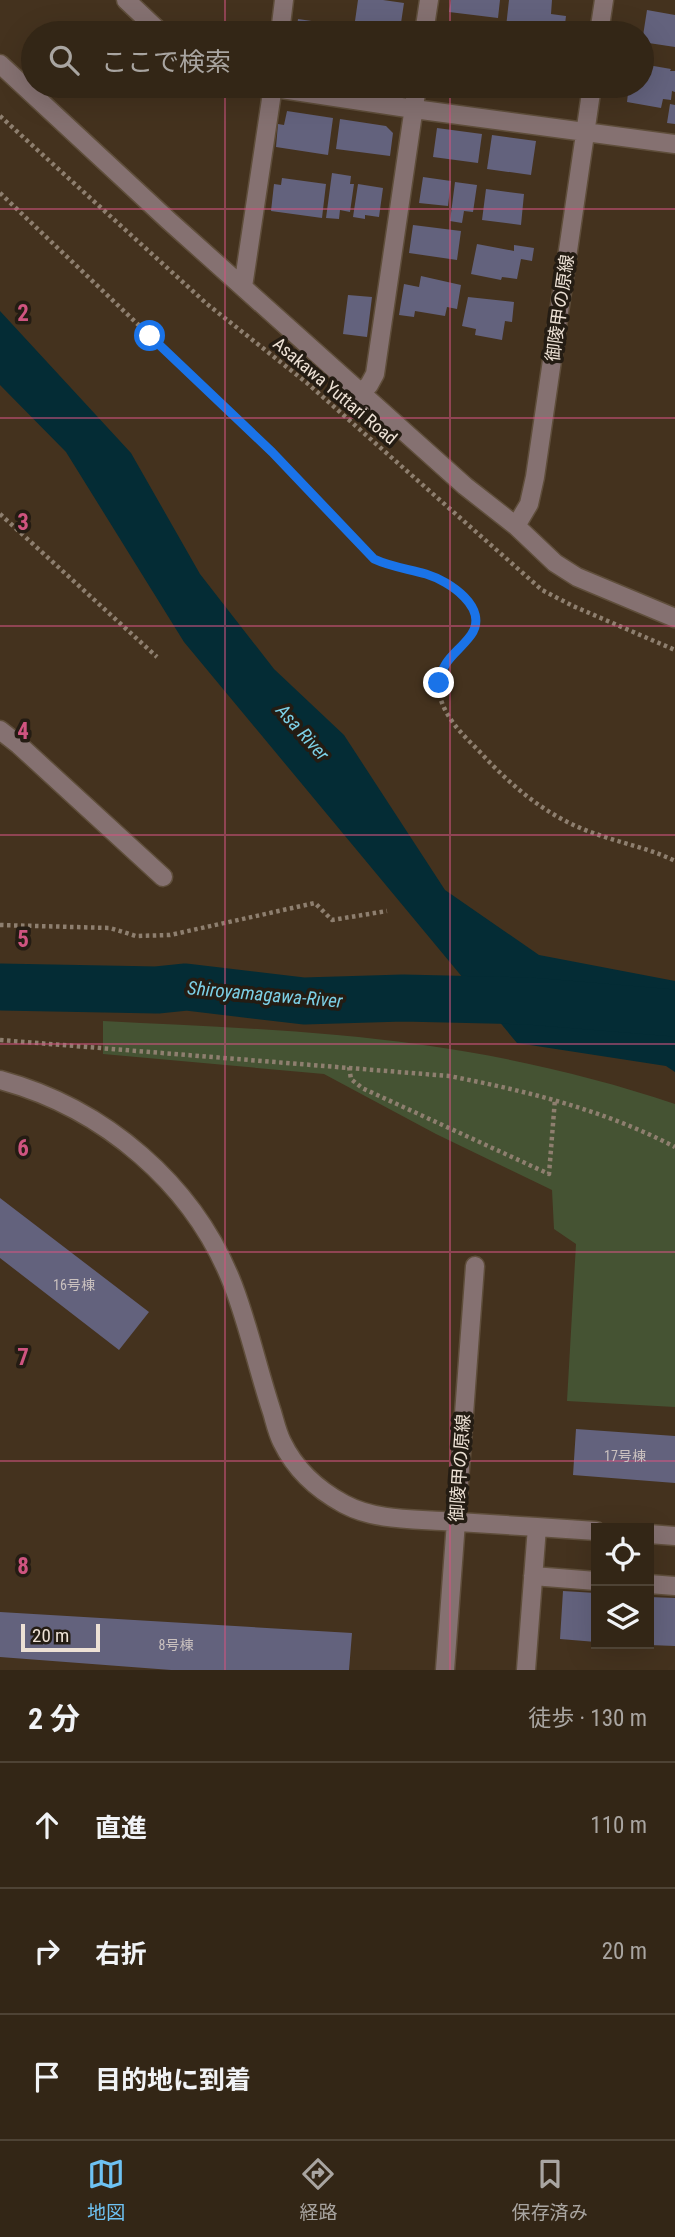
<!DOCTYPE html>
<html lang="ja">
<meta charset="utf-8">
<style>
:root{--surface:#332616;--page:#3b2e1f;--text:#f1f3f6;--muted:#a9a5a1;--line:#4e4335;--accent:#6ec2f3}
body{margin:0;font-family:"Roboto Condensed","Noto Sans JP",sans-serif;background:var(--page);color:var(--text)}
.controls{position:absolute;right:21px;bottom:21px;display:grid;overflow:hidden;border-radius:0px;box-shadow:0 7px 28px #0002}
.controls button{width:63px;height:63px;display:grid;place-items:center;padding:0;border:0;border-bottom:2px solid var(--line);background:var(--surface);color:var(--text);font:35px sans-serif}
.scale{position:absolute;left:21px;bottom:18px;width:79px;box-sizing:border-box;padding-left:7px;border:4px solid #ede1d5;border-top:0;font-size:19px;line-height:24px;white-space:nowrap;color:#ede1d5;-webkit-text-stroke:5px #241c13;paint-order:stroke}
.stop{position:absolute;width:21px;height:21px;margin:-16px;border:5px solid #1a73e8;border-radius:50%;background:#fff}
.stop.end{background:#1a73e8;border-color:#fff;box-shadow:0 2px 7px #0008}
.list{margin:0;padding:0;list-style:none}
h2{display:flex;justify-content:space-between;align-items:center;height:91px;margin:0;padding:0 28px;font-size:30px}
h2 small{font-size:23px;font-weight:400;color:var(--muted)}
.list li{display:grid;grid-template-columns:46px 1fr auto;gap:21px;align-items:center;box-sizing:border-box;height:126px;padding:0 28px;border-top:2px solid var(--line)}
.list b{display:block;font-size:26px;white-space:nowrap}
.list em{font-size:23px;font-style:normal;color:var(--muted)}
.icon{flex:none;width:38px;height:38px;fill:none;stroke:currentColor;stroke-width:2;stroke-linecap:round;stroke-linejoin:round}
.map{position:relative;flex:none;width:675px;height:1670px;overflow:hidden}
.search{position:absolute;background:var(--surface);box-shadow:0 7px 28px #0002;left:21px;right:21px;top:21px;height:77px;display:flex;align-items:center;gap:18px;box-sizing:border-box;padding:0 24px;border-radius:38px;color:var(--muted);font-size:26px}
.sheet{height:469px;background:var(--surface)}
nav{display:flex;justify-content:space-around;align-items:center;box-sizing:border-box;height:98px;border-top:2px solid var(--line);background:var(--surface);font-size:19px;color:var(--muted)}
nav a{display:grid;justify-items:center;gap:4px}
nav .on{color:var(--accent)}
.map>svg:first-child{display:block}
.green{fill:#455333}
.water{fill:#042c35}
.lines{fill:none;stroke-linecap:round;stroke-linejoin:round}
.river{stroke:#042c35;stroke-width:47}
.building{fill:#63627d}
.minor-casing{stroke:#5f4e3b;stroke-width:21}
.path{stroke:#8e7f6f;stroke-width:4.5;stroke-dasharray:3.5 3.5;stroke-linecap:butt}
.minor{stroke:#857171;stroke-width:18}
.route{stroke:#1a73e8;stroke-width:9}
.grid{fill:none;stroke:#cf5480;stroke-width:2;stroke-opacity:0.55}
.labels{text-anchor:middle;stroke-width:7;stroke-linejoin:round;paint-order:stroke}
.number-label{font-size:14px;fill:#cac1bf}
.street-label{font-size:18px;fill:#ede1d5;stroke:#241c13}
.water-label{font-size:19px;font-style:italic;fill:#7ccfe5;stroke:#241c13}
.grid-label{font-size:23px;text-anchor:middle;font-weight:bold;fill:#cf5480;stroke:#241c13;stroke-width:7;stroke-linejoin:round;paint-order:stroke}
</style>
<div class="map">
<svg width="675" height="1670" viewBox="0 0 675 1670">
<rect width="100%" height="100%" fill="#44321e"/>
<path class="green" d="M103,1021C181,1025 259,1028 337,1035C451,1045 566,1067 675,1104V1407L567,1401L576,1244L554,1229L552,1190L436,1134L324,1074L103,1054Z"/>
<path class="water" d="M0,311L131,453L200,574L274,669L344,735L445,890L539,955L675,981V1072L666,1066L517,1043L184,642L66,452L0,385Z"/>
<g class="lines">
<path class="river" d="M0,987L157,990L186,987L304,1001L403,998L529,1001L675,1013"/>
</g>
<path class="building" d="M358,0H383L404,3L401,23L390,21L389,27L355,21Z
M451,0H500L498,18L449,12Z
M509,0H552L551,14L566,16L564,33H543L544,32L506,27Z
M647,10L675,15V47L642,42Z
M298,19L339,25L337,33H296Z
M356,26L394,32V33H355Z
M642,64L671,69L670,71H675V92L672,91L671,100L663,99L661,108L627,102L628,93H631L632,86H642Z
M670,104L675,105V124L667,123Z
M287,111L333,118L328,155L276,147L278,124L284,125Z
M340,119L386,126L393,133L390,156L336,149Z
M437,128L482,134L478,163L433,157Z
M492,135L536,141L531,175L487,169Z
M332,173L351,176L350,184H354L350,212L340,210L339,219L326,218Z
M423,177L451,181L448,206L419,203Z
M282,178L326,184L322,218L271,211L274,184L281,185Z
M455,182L477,185L473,212L464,211L462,223L450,221Z
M358,184L383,188L379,217L365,215V219L353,217Z
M486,189L524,194L521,225L482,220Z
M413,225L461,231L457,260L409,253Z
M477,244L514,251V245L534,248L532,261L521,259L517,279L502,277L501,280L471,274Z
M421,276L461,285L457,309L447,307L445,316L415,311L414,317L399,315L404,284L419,287Z
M348,295L372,297L367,337L343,334Z
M468,297L514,302L512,322L505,321L502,340L475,335L476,329L462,326Z
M0,1198L149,1312L119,1350L0,1258Z
M576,1429L675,1436V1483L573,1475Z
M563,1591L596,1593V1642L560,1639Z
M649,1597L675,1598V1646L649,1645Z
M0,1612L352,1633L349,1670H171L0,1657Z"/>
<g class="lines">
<defs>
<path id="minor" d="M126,0L161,33
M280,33L284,0
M424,33L429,0
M599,33L604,0
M0,64L168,220L465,486L516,526L555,563L577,577L675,618
M262,86L414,109L675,144
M243,287L273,86
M361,392L369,385L375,374L417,86
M516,526L529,504L535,477L592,86
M0,730L19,745L163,877
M0,1080C104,1108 194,1184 233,1285C249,1327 258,1370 272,1412C275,1422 277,1432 282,1442C295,1469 318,1490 344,1504C374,1520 409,1519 442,1521C474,1523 506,1525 537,1527L526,1670
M537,1527L596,1531
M649,1534L675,1536
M533,1576L596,1581
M649,1584L675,1586
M445,1670L475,1266"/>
</defs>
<use href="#minor" class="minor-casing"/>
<path class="path" d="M0,116L207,304L307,383L542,590L573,606L675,650
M0,193L272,452L374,559C397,570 424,569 445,582C451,586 456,592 461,596C468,602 475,608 476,617C478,648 427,655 441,700C448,721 464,736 479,751C514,789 550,819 599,835C625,844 651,849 675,861
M0,514L157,657
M0,925L110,928L136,936L170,935L315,903L332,920L387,911
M0,1040L449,1076C527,1091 604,1110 675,1147
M349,1067L351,1079L362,1088L549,1174L555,1099"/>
<use href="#minor" class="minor"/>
</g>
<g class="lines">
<path class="route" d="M150,336L272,452L374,559C391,567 409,569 426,574C449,581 490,608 471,635C457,654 443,658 439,683"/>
</g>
<path class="grid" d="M225,0V33M450,0V33M225,86V1670M450,86V1670M0,209H675M0,418H675M0,626H675M0,835H675M0,1044H675M0,1252H675M0,1461H675"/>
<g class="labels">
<g class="number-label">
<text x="74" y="1290">16号棟</text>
<text x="625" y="1461">17号棟</text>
<text x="176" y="1650">8号棟</text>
</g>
<g class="street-label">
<text transform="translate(560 308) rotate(-82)" y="6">御陵甲の原線</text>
<text transform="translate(335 391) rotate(40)" y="6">Asakawa Yuttari Road</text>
<text transform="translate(460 1468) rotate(-86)" y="6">御陵甲の原線</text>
</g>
<g class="water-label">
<text transform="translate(303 732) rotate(48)" y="7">Asa River</text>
<text transform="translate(265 994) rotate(5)" y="7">Shiroyamagawa-River</text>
</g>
</g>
<g class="grid-label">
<text x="23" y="321">2</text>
<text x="23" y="530">3</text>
<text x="23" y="739">4</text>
<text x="23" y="947">5</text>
<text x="23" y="1156">6</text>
<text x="23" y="1365">7</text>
<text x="23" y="1574">8</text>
</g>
</svg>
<div class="controls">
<button><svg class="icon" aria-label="locate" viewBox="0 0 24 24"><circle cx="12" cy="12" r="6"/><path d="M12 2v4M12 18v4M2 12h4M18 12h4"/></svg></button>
<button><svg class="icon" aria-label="layers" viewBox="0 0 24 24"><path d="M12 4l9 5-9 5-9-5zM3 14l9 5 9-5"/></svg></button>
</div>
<div class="scale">20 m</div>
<div class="stop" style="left:150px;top:336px"></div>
<div class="stop end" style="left:439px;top:683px"></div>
<div class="search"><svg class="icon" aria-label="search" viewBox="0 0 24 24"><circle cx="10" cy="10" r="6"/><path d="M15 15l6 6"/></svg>ここで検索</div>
</div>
<section class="sheet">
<h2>2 分<small>徒歩 · 130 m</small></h2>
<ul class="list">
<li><svg class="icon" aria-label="ahead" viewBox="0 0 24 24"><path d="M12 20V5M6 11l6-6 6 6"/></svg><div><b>直進</b></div><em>110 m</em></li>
<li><svg class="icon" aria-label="right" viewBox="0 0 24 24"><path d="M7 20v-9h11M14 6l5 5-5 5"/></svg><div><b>右折</b></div><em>20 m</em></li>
<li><svg class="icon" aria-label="arrive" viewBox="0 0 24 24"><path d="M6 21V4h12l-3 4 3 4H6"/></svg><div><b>目的地に到着</b></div></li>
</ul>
</section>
<nav>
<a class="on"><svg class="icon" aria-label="map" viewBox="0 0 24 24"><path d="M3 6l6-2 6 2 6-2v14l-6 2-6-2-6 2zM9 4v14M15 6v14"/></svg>地図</a>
<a><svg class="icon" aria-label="directions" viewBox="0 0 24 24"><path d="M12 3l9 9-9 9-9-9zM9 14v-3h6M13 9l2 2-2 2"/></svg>経路</a>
<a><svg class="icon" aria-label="saved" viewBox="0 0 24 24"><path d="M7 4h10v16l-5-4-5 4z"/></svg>保存済み</a>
</nav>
